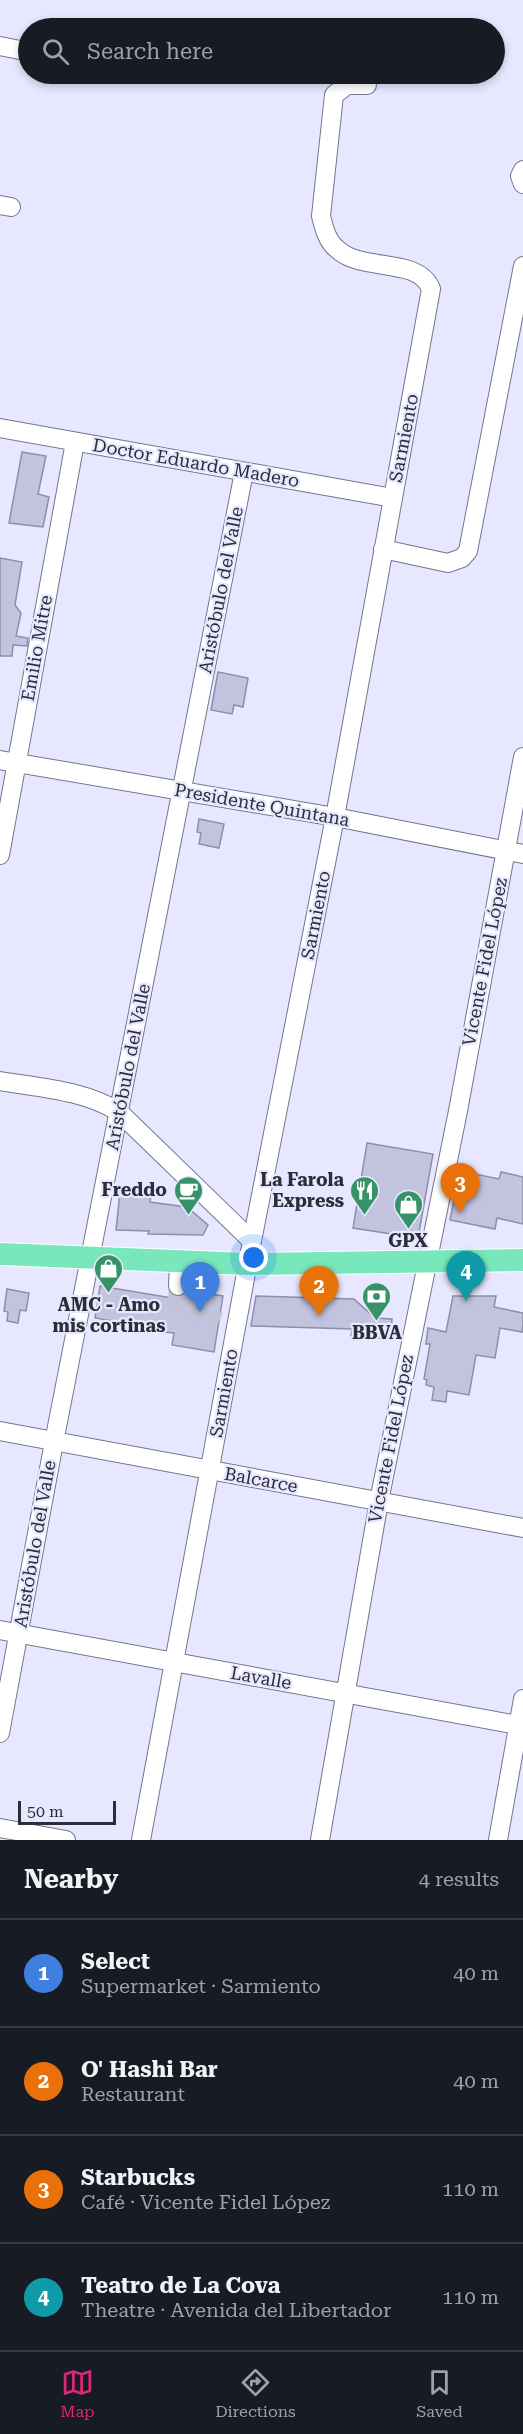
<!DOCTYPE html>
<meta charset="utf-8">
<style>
:root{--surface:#171b24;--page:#242831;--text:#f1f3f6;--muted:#9ea1a6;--line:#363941;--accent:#db2777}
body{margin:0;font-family:"Roboto Serif",serif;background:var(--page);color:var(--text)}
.scale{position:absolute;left:18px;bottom:15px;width:98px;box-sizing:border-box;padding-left:6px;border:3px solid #2d2d38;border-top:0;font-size:16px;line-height:21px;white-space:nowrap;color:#2d2d38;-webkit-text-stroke:4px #e7e8ff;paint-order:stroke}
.you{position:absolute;left:254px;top:1258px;width:21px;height:21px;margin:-15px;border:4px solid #fff;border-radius:50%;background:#1a73e8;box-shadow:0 0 0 9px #1a73e833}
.badge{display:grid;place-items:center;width:39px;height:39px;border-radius:50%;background:var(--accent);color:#fff;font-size:20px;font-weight:700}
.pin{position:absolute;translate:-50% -50px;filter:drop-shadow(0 2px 3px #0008)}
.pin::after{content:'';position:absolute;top:32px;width:21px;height:18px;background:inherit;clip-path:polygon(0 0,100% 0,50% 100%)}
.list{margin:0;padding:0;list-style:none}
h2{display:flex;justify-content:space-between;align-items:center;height:78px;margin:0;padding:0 24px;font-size:26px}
h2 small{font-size:20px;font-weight:400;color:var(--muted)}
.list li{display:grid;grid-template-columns:39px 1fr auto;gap:18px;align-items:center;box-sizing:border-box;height:108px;padding:0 24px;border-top:2px solid var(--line)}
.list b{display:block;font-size:22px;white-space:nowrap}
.list p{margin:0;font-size:20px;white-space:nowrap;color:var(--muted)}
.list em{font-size:20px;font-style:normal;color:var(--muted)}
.icon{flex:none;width:33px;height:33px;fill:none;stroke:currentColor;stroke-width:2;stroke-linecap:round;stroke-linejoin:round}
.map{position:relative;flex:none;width:523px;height:1840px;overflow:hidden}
.search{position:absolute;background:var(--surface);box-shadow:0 3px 9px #0003;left:18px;right:18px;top:18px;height:66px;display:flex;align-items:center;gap:15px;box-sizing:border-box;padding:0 21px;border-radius:33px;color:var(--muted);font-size:22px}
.sheet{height:510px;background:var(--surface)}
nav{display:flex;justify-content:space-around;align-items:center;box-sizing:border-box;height:84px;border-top:2px solid var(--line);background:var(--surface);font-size:16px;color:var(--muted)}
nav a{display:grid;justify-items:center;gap:3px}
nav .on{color:var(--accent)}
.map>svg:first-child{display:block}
.building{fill:#c2c3de;stroke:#8d8ea8;stroke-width:1.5}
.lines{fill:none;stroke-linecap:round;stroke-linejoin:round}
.minor-tunnel{stroke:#c2c3d7;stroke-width:18;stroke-dasharray:18 9;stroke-linecap:butt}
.minor-casing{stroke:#74758e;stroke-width:20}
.major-casing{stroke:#fff;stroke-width:24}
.minor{stroke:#fff;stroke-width:18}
.major{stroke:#79e7bc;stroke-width:22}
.labels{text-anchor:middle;stroke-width:4.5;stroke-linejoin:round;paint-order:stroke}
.street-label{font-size:18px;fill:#2d2d38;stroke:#e7e8ff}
.poi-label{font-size:18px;font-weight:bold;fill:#2d2d38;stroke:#e7e8ff}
</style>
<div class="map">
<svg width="523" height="1840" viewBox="0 0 523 1840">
<rect width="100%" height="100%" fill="#e7e8ff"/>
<path class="building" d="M22,452L46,456L38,494L49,497L43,527L9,523Z
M0,558L22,562L15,605L21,613L16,636L28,638L27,646L13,645L12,656H0Z
M218,672L248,678L243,707L234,705L232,714L211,710Z
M199,819L224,824L219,848L199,844L201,833L197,832Z
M367,1143L433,1154L418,1238L353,1228Z
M460,1171L499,1179L501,1172L523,1177V1224L497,1218L495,1229L450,1220Z
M127,1186L152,1191L150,1202L187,1207L208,1225L203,1235L148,1234L149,1231L116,1230L120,1192Z
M100,1286L178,1299L188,1291L192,1301L198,1303L208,1299L210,1294L223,1296L214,1352L172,1345L174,1333L163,1332L164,1326L125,1319V1323L95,1318Z
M7,1289L29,1293L26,1311L20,1310L18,1323L7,1321L8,1312L4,1311Z
M256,1296L354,1299L375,1318L392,1319L391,1339L351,1336L352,1329L251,1326Z
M453,1296H496L494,1307L523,1313V1324L522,1332L500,1328L495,1358L476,1355L469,1395L447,1391L446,1402L432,1400L434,1387L426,1385L427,1380L424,1379L430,1344H426L428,1328L446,1332Z"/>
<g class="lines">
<path class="minor-tunnel" d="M178,1286L177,1301L219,1321"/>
<defs>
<path id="minor" d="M0,46L25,51
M523,170L520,176L523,184
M0,205L11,207
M0,428L393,498
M383,549L448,563L462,558L468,551L523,266
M0,760L335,817L523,854
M0,855L75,442
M0,1081C41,1088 83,1090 119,1112L252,1241
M178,1286L179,1261
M199,1292L202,1262
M0,1431L523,1528
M0,1630L523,1726
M0,1733L54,1442L244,472
M0,1828L66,1840
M141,1840L252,1241L335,817L431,289C418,256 362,273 337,249C327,241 324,228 321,216L334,95L347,85H367
M320,1840L379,1501L458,1111L523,757
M498,1840L523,1699"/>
<path id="major" d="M0,1254L248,1264L523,1260"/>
</defs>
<use href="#minor" class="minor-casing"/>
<use href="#major" class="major-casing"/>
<use href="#minor" class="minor"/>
<use href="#major" class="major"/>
</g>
<defs>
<symbol id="cafe-pin" viewBox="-11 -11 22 30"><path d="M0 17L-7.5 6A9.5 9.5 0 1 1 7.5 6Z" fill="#389268" stroke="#e7e8ff"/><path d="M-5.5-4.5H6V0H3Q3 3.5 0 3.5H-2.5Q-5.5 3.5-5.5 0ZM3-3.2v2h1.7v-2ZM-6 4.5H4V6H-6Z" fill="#fff"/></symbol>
<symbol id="restaurant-pin" viewBox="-11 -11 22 30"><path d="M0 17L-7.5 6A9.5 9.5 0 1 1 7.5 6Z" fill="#389268" stroke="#e7e8ff"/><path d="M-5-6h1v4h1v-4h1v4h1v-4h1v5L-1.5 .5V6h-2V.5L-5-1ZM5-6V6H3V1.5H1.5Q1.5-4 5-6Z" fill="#fff"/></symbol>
<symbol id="shop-pin" viewBox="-11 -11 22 30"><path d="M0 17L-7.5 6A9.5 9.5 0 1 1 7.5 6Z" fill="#389268" stroke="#e7e8ff"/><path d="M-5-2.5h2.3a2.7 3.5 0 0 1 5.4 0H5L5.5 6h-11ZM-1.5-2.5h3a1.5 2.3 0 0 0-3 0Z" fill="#fff"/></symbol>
<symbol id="bank-pin" viewBox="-11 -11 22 30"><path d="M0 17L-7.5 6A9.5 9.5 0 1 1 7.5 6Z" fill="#389268" stroke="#e7e8ff"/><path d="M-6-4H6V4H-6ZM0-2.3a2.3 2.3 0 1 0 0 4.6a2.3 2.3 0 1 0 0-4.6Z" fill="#fff"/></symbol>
</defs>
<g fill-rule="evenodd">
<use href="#cafe-pin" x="172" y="1174" width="33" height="45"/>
<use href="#restaurant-pin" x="348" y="1174" width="33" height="45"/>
<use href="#shop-pin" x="392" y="1188" width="33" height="45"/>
<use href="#shop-pin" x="92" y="1252" width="33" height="45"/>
<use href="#bank-pin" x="360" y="1280" width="33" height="45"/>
</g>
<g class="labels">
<g class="street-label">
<text transform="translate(404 438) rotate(-79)" y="6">Sarmiento</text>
<text transform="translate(196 463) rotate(10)" y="6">Doctor Eduardo Madero</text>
<text transform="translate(221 590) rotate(-79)" y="6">Aristóbulo del Valle</text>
<text transform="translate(37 648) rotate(-80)" y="6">Emilio Mitre</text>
<text transform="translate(262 805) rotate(10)" y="6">Presidente Quintana</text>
<text transform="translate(316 915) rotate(-79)" y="6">Sarmiento</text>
<text transform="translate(485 962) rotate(-79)" y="6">Vicente Fidel López</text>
<text transform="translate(128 1067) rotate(-79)" y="6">Aristóbulo del Valle</text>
<text transform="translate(224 1393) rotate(-80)" y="6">Sarmiento</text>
<text transform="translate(391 1439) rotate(-79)" y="6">Vicente Fidel López</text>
<text transform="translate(261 1480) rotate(10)" y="6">Balcarce</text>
<text transform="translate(35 1544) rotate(-80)" y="6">Aristóbulo del Valle</text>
<text transform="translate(261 1678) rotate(10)" y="6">Lavalle</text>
</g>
<g class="poi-label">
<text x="344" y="1186" text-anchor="end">La Farola<tspan x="344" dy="21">Express</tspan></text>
<text x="167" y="1196" text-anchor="end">Freddo</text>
<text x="408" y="1247">GPX</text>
<text x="109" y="1311">AMC - Amo<tspan x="109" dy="21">mis cortinas</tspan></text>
<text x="377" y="1339">BBVA</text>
</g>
</g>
</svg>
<div class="scale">50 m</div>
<div class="you"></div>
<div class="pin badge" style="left:200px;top:1312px;background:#3f7fe0">1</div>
<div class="pin badge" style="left:319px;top:1316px;background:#e8710a">2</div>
<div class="pin badge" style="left:460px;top:1213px;background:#e8710a">3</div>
<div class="pin badge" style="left:466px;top:1301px;background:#0f9aa8">4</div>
<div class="search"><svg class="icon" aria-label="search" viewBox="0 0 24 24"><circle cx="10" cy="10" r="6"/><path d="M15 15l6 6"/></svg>Search here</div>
</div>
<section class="sheet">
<h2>Nearby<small>4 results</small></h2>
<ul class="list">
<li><span class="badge" style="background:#3f7fe0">1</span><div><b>Select</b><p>Supermarket · Sarmiento</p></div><em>40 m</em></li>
<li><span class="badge" style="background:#e8710a">2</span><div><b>O' Hashi Bar</b><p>Restaurant</p></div><em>40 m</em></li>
<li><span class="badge" style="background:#e8710a">3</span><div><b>Starbucks</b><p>Café · Vicente Fidel López</p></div><em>110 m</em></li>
<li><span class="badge" style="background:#0f9aa8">4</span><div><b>Teatro de La Cova</b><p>Theatre · Avenida del Libertador</p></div><em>110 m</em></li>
</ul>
</section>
<nav>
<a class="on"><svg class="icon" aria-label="map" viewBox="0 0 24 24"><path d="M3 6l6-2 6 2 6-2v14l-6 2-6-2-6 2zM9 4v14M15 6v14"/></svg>Map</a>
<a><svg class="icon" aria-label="directions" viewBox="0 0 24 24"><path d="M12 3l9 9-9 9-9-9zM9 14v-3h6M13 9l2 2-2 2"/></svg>Directions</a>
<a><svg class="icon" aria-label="saved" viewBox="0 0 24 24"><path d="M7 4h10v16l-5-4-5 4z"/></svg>Saved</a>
</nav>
